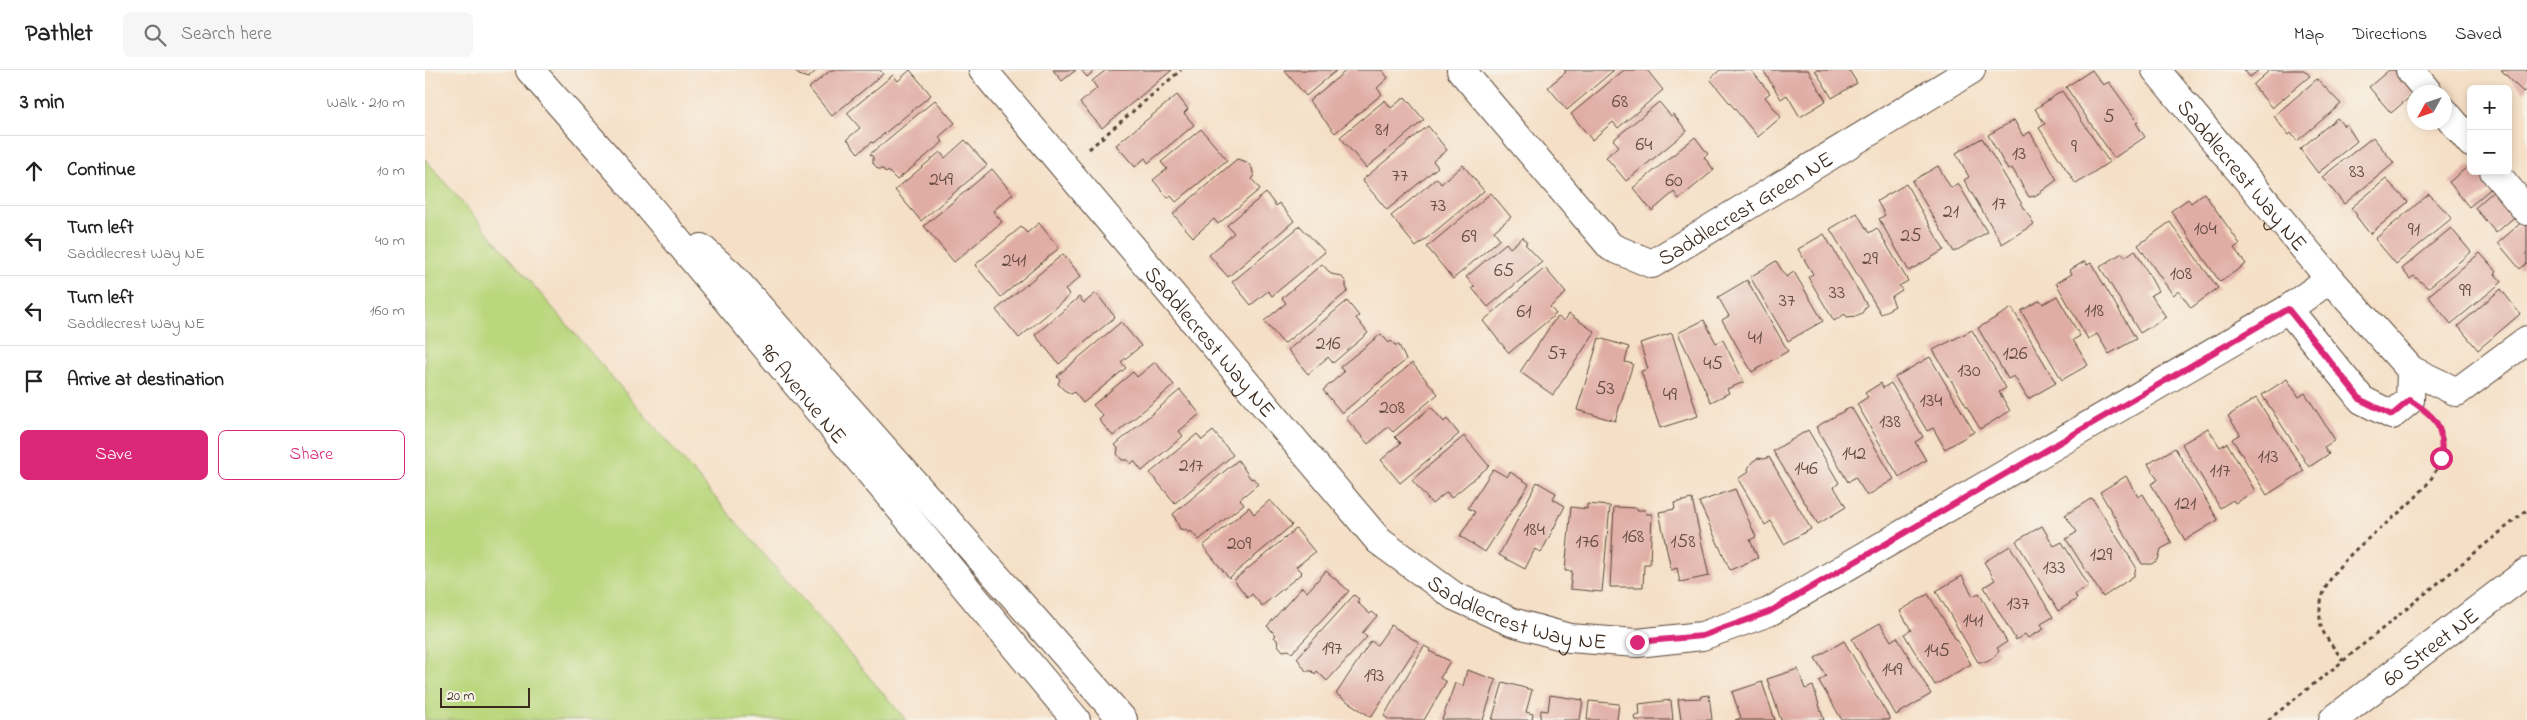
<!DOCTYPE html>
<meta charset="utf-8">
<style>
:root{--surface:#fff;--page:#f6f6f6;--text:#222;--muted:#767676;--line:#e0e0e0;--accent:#db2777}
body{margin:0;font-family:"Indie Flower",sans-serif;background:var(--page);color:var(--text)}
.controls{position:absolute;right:15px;top:15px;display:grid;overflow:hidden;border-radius:8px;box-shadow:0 2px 8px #0003}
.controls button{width:45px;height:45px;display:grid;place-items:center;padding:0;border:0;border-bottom:1px solid var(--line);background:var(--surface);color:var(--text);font:25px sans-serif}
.compass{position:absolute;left:1982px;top:15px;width:45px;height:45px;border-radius:50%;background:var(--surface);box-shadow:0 2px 8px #0003;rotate:230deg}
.scale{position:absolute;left:15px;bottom:12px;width:90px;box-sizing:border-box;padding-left:5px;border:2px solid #3b2a1e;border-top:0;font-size:14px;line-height:18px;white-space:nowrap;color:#3b2a1e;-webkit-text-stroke:4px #f7f3e8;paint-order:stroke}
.stop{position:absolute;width:15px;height:15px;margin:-11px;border:4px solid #db2777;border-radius:50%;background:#fff}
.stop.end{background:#db2777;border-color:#fff;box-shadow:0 1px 5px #0008}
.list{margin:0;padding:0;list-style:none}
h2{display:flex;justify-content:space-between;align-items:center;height:65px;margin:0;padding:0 20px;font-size:21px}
h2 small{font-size:16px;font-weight:400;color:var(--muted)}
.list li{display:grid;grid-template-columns:32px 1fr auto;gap:15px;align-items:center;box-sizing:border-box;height:70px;padding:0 20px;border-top:1px solid var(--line)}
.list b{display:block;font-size:19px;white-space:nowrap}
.list p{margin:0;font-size:16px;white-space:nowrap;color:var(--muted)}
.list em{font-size:16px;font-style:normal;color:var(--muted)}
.actions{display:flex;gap:10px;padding:15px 20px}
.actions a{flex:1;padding:11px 0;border:1px solid var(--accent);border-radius:8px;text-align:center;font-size:18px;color:var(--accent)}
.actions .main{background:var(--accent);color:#fff}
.icon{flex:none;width:28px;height:28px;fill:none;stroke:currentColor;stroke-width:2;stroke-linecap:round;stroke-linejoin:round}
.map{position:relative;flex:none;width:2102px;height:650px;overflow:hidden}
header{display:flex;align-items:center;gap:30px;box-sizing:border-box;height:70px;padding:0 25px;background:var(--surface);border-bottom:1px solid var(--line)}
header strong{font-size:24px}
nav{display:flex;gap:28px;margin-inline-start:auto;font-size:18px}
.search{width:350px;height:45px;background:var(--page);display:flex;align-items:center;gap:12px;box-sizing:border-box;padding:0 18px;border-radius:8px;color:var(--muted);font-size:19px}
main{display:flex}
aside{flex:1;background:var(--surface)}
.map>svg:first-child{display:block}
.green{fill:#b9d77d;stroke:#7a804e}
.building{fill:#e0ada5}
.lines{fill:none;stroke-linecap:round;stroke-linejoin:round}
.minor-casing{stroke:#574537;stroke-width:30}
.major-casing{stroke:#574537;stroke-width:30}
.path{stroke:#574537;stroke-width:3;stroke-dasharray:4 4;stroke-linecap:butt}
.minor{stroke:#fff;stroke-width:28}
.major{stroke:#fff;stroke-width:28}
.route{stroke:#db2777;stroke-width:6}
.labels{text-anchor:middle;stroke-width:5;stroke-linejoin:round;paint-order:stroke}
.number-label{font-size:20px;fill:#644b40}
.street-label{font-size:22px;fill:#3b2a1e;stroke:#f7f3e8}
</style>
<header>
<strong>Pathlet</strong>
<div class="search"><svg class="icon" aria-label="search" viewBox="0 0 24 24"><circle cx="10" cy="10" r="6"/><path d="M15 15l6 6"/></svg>Search here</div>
<nav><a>Map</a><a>Directions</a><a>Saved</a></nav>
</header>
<main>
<aside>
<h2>3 min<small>Walk · 210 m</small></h2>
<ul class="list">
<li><svg class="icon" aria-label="ahead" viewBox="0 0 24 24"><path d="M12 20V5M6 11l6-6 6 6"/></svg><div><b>Continue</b></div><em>10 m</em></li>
<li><svg class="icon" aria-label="left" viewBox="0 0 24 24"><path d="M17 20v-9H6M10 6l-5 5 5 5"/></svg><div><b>Turn left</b><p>Saddlecrest Way NE</p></div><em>40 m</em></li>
<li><svg class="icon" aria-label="left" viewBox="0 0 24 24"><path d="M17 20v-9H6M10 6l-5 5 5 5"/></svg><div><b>Turn left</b><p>Saddlecrest Way NE</p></div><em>160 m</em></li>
<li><svg class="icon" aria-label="arrive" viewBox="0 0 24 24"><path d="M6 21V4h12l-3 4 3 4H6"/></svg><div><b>Arrive at destination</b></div></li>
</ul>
<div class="actions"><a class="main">Save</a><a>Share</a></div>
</aside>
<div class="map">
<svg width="2102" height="650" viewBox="0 0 2102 650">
<rect width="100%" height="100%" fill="#f7f3e8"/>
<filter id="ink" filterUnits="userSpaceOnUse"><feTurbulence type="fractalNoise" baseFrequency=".02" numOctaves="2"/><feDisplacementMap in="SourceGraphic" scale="10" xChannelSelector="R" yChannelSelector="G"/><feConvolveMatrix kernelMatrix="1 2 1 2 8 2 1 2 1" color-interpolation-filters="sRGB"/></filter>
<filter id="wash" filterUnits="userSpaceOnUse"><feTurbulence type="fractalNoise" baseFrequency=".0096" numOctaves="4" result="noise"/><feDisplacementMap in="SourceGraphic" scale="20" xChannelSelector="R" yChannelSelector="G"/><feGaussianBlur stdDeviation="1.12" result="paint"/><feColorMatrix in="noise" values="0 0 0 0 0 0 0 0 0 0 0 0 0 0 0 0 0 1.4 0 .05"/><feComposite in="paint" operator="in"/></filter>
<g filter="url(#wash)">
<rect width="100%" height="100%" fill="#f5dfc6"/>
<path class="green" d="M0,89L481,650H0Z"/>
<g id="blocks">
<path class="building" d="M370,0H392L383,8L374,5Z
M406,0H455L458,4L407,46L384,18Z
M485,0L506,25L448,73L447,72L433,83L422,69L435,58L422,43L468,5L473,11Z
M628,0H651L637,11Z
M656,0H670L662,7Z
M681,0H747L677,58L655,33L672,18L667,11Z
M859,0H912L881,26Z
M922,0H957L963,8L952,18L957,24L910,63L884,31Z
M1139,0H1189L1142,40L1123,17L1141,2Z
M1199,0H1222L1238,20L1193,58L1188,52L1167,70L1146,44Z
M1295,0H1326L1345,23L1340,27L1356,47L1333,67L1285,9Z
M1338,0H1383L1401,31L1375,47L1362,25L1356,29Z
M1390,0H1424L1432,13L1407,28Z
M1667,0L1678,15L1684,12L1713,52L1711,53L1720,67L1689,88L1641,17Z
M1819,0H1834L1825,7Z
M1845,0H1879L1885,6L1847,38L1828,15Z
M1964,0H1975L1992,21L1966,43L1944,17Z
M2076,0H2102V19L2098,22Z
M1892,9L1916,34L1872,71L1866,63L1863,65L1849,46Z
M1637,21L1684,92L1651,114L1614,58L1620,54L1610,39Z
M752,25L763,39L759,43L769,55L723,93L720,88L710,97L691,75Z
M980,27L999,50L941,98L915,67L960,30L966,38Z
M510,30L530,53L514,67L518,72L472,110L463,101L461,103L458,99H453L448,93V87L445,84Z
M1234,32L1246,46L1248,44L1262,61L1201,111L1181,87L1194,76L1188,70Z
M1912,48L1919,56L1921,54L1932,71L1893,103L1875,79Z
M1589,50L1598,66L1605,62L1632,110L1610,126L1604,127L1587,98L1583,100L1563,65Z
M1003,56L1022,80L1008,91L1013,97L962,140L937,110Z
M776,59L802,90L751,132L746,126L743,128L728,110L742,99L736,92Z
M1270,67L1283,84L1279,87L1289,100L1254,129L1249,122L1227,141L1208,118Z
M1948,67L1969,93L1919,134L1897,107Z
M1557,68L1609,154L1577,174L1539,110L1544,107L1531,83Z
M540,70L562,95L496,151L470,120L515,82L520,88Z
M812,89L822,92L827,98L829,107L827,109L835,119L793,154L789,149L768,167L748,144Z
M2046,94V101H2057L2069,116L2044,137L2024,112Z
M1038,95L1059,121L991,177L966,146L1012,108L1016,114Z
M1513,96L1526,118L1533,113L1562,162L1529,182L1487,111Z
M567,99L588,124L568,141L577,152L529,192L499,156Z
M1961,109L1983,132L1945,164L1931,146L1932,145L1926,138Z
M1481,114L1519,180L1484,201L1454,149L1460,145L1452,131Z
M2072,118L2094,143L2071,163L2050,138Z
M841,123L851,136L854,133L869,151L803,207L784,185L809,163L802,155Z
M1066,123L1086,147L1069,161L1075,169L1028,209L1002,177Z
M1779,123L1815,174L1809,178L1821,194L1795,212L1746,141L1763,129L1766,133Z
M2004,124L2027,148L1971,194L1950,169Z
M1432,143L1444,163L1452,158L1483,211L1474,216L1477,220L1466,227L1470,236L1456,244L1405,159Z
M2098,151L2102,155V193L2095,199L2073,173Z
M1745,152L1793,218L1766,238L1754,221L1748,225L1713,175Z
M614,153L634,178L576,227L550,195L596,157L602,163Z
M875,156L900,182L847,226L843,221L826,235L807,212Z
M2026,158L2046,182L2003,218L1989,206L1985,209L1977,199Z
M1399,164L1442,235L1437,243L1431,246L1422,247L1420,244L1409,251L1383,207L1388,204L1373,179Z
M1098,167L1102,173L1100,174L1117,192L1063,237L1047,218L1050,217L1041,207L1081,173L1085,178Z
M1710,180L1733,221L1726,225L1741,247L1715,263L1675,197L1697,183L1700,187Z
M2055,183L2072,202L2070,204L2077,212L2026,254L2003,226Z
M638,184L656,206L640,220L645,225L594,268L571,240Z
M1351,191L1361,207L1369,202L1398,251L1363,271L1325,207Z
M1660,191L1662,195L1666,193L1711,269L1684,284L1672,264L1663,269L1631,213L1647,204L1645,200Z
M897,194L906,204L916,206L921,212V217L923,221L859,274L839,251L861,233L857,228Z
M1120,198L1141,223L1125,237L1131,244L1084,283L1058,251Z
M1322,210L1363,281L1327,302L1297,250L1304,246L1293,227Z
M2076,219L2095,244L2053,280L2033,256Z
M671,223L690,247L634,294L610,265L654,227L659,233Z
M1632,226L1655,266L1648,270L1663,295L1637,310L1596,241L1615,230L1618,234Z
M922,231L934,246L931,248L943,263L908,293L903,287L883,304L863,280Z
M1587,238L1631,313L1603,329L1589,306L1583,309L1553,258Z
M1144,244L1170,262L1128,325L1095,302L1128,252L1133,247L1139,251Z
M1279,250L1291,273L1298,270L1319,312L1302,319L1304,323L1286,332L1253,263Z
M696,252L716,276L696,292L701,298L658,333L649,322L647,324L639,320L633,314L635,309L632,306Z
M1547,260L1581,318L1574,322L1585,341L1555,359L1508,280Z
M1247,263L1273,346L1235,358L1216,301L1223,299L1215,273Z
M956,264L964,273L966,271L970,275H974L981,290L917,343L898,320L919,302L915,297Z
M1174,268L1204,277L1200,292L1208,294L1190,351L1152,340Z
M1505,287L1549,362L1520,379L1508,358L1502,361L1470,307Z
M730,292L749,315L688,366L674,350L678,346L668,335L708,302L712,307Z
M987,293L1013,324L968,362L963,357L943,374L921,348Z
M1862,309L1874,327L1880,323L1910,370L1899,377L1904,384L1884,397L1837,325Z
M1456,313L1458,318L1466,313L1498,367L1490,372L1501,390L1474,407L1432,334L1443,327L1440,323Z
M755,320L775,344L754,361L758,366L717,401L709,391L706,394L703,390H697L692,384L693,378L690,375Z
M1831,328L1879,401L1842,425L1807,369L1815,364L1803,346Z
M1006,337L1019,352L1022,349L1034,364L975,413L956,390L976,373L970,367Z
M1426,337L1469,409L1442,426L1430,407L1423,412L1391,357Z
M1783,358L1795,377L1802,373L1830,421L1810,433L1808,430L1795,438L1757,374Z
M1383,360L1414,413L1409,417L1421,437L1393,454L1348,381Z
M788,361L808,385L750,433L725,403L772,364L777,370Z
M1039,366L1064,396L1026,428L1022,422L1007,434L987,410Z
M1750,378L1793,450L1760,470L1726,414L1733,410L1723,394Z
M1344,387L1386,459L1359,474L1346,451L1340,455L1313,409L1324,401L1323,399L1327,392L1333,388L1339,389Z
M813,390L826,409L828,408L833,414L815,429L819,434L774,470L766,461L764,463L761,460L755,459L748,444Z
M1068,399L1082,407L1085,402L1104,414L1060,482L1035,466L1050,442L1043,438Z
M1701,406L1713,427L1718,424L1747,473L1736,479L1733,490L1726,494H1717L1675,422Z
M1112,412L1131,423L1128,429L1140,436L1116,483L1110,479L1100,499L1074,485Z
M1310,419L1331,467L1325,470L1333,488L1305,500L1274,432Z
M1667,428L1711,497L1709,506L1678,527L1641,469L1652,462L1640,445Z
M1267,429L1284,506L1255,512L1252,498L1246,500L1234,442L1250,439L1249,433Z
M845,430L867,455L804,508L778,476L824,437L829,444Z
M1162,434L1185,436L1177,522L1145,519L1147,501H1140L1146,437L1162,439Z
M1189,437L1212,438V440H1220L1221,444H1227L1225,494H1219L1218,517H1185Z
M1617,456L1629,476L1637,472L1664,516L1650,524L1652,529L1633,541L1591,471Z
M871,459L890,482L871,497L877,503L837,536L827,524L823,528L809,510Z
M1585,476L1628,547L1616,554L1619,559L1603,568L1600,564L1591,570L1559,517L1570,510L1559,492Z
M901,501L924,521L867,583L864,580L858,581L853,575L852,570L849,567L851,565L842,556L877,517L882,522Z
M1537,506L1548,526L1554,523L1582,572L1572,578L1574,581L1568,588L1562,592H1553L1511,521Z
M1503,524L1546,594L1510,615L1479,564L1486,560L1475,541Z
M929,525L934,529L932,532L945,544L947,542L952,546L937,563L942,567L902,611L892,601L890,604L887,601H881L872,588Z
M1455,553L1466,571L1472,567L1506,624L1471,645L1427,569Z
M966,555L994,573L946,647L911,624L946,571L952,575Z
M1419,571L1465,649L1464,650H1417L1394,611L1401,606L1390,588Z
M999,576L1005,579L1004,581L1025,591L1015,608L1021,612L999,650H965L959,646Z
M1373,599L1380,619L1388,616L1399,650H1356L1342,609Z
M1042,600L1071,610L1058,650H1017L1030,613L1038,616Z
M1078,612L1107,620L1101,642L1108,644L1107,650H1067Z
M1337,612L1350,650H1310L1316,648L1307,622Z
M1125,625L1158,630L1155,650H1115L1116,640L1123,641Z
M1284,625L1287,650H1256L1253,629L1276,628V626Z
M1246,630L1248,650H1210L1209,646L1215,645L1214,634Z
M1164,631L1194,634L1192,650H1162Z"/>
</g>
</g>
<g filter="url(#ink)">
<use href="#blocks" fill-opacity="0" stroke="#574537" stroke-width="1"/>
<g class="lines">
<defs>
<g id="minor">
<path id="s1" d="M558,0L954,471L1029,526L1087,552L1144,568L1212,573L1277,566L1344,542L1863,239L1905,209"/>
<path id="s2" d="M1036,0L1186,177L1227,194L1546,0"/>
<path id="s3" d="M1731,0L1905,209L1986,300L1985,330L1967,345L1937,330L1863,239"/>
<path d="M1985,0L2003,22"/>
<path d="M2020,42L2046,73"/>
<path d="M2069,101L2102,141"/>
<path d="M1986,300L2032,322L2102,270"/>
</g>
<g id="major">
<path id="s4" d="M105,0L201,109L651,650"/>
<path d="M276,178L305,204L698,650"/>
<path id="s5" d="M1908,650L2102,502"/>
</g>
</defs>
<use href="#minor" class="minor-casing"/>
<use href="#major" class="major-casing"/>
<path class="path" d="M664,79L756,0
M1918,591C1912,581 1899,567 1896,556C1881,480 2011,445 2017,380C2017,375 2019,369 2017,365C2016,359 2011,353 2008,348
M1843,650L1918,591L2102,440"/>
<use href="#minor" class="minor"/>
<use href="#major" class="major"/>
</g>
</g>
<g class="lines" filter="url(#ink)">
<path class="route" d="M1212,572L1277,566L1344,542L1863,239L1936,330L1967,345L1985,330C2012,348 2019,355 2016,388"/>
</g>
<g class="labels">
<g class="number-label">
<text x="1195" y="37">68</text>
<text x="1684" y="52">5</text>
<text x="957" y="65">81</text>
<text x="1219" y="80">64</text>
<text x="1649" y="82">9</text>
<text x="1594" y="89">13</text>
<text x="1932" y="107">83</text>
<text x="975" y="111">77</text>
<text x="516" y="115">249</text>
<text x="1249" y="116">60</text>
<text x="1574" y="139">17</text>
<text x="1013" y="141">73</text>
<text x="1526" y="147">21</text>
<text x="1780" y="164">104</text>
<text x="1989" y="165">91</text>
<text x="1486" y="171">25</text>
<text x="1044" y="172">69</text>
<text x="1445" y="194">29</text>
<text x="589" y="196">241</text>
<text x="1079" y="206">65</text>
<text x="1756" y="209">108</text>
<text x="2040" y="226">99</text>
<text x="1412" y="228">33</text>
<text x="1362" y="236">37</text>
<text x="1669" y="246">118</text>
<text x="1099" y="247">61</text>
<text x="1330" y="273">41</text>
<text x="903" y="279">216</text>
<text x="1132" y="289">57</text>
<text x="1590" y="289">126</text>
<text x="1288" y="299">45</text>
<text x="1544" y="306">130</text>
<text x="1180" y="324">53</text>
<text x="1245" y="330">49</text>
<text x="1506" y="336">134</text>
<text x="967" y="343">208</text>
<text x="1465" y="357">138</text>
<text x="1429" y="389">142</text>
<text x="1843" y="392">113</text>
<text x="766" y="401">217</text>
<text x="1381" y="404">146</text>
<text x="1795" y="406">117</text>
<text x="1760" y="439">121</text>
<text x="1109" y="465">184</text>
<text x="1208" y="472">168</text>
<text x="1162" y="477">176</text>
<text x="1258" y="477">158</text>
<text x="814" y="479">209</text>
<text x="1676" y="490">129</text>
<text x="1629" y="503">133</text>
<text x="1593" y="539">137</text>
<text x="1548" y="556">141</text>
<text x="907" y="584">197</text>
<text x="1512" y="586">145</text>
<text x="1467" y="605">149</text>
<text x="949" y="611">193</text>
</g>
<g class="street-label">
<text dy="8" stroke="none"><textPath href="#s3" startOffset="136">Saddlecrest Way NE</textPath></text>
<text dy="8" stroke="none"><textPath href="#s2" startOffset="385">Saddlecrest Green NE</textPath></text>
<text dy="8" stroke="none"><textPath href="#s1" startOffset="354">Saddlecrest Way NE</textPath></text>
<text dy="8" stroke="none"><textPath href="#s4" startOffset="424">96 Avenue NE</textPath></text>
<text dy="8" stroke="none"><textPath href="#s1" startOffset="774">Saddlecrest Way NE</textPath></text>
<text dy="8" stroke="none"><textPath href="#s5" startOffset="122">60 Street NE</textPath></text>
</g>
</g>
</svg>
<div class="controls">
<button>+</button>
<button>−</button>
</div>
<svg class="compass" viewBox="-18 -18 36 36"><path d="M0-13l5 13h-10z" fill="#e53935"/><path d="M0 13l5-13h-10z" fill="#767676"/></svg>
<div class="scale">20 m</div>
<div class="stop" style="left:2016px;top:388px"></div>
<div class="stop end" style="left:1212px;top:572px"></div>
</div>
</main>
